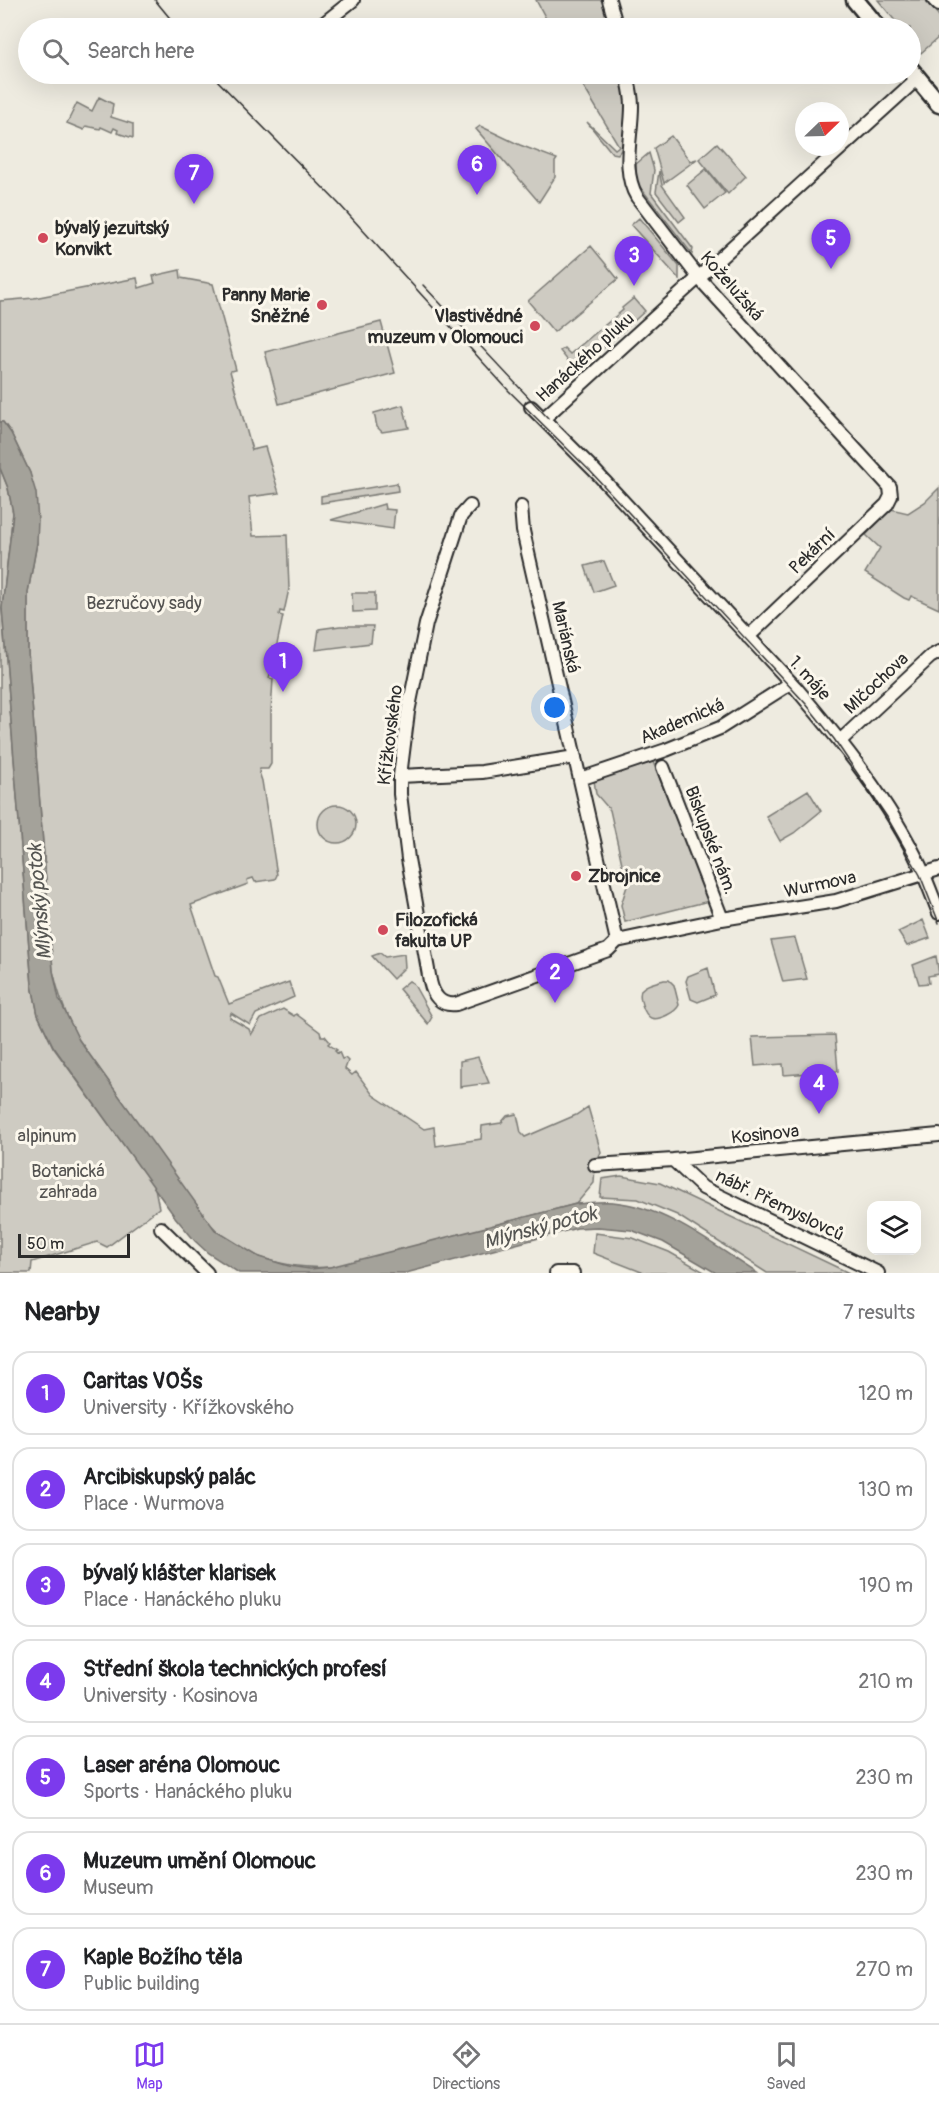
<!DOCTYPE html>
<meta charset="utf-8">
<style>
:root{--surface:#fff;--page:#f6f6f6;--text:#202124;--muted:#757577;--line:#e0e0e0;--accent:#7c3aed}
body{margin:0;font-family:Pangolin,sans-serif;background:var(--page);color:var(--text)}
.controls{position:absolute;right:18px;bottom:18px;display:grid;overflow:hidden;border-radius:12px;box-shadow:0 6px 24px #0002}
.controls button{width:54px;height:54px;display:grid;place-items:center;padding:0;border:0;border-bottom:2px solid var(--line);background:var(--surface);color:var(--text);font:30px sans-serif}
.compass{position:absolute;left:795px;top:102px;width:54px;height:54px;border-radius:50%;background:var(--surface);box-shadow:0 6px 24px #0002;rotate:67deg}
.scale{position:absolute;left:18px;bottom:15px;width:112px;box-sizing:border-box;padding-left:6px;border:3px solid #2b2b2b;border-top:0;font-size:16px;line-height:21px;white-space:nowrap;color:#2b2b2b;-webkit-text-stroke:4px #fbf7ec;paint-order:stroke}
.you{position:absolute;left:555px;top:708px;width:21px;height:21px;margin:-15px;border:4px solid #fff;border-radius:50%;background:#1a73e8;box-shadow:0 0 0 9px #1a73e833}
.badge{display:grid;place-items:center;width:39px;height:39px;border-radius:50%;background:var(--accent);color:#fff;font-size:20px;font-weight:700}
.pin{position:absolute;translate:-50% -50px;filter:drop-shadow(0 2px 3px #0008)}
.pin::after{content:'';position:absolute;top:32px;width:21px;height:18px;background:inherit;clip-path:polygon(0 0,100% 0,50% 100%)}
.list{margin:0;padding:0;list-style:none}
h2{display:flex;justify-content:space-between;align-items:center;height:78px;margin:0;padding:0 24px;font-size:26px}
h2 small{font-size:20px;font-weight:400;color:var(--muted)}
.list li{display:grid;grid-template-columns:39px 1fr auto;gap:18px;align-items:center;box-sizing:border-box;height:84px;margin:0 12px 12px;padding:0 12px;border:2px solid var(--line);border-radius:18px}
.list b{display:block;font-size:22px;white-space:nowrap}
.list p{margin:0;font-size:20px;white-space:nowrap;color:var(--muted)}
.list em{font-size:20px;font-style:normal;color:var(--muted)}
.icon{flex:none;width:33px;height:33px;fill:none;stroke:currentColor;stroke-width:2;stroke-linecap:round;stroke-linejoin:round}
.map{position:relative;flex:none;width:939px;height:1273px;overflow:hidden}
.search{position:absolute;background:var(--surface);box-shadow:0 6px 24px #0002;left:18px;right:18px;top:18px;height:66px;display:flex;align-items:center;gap:15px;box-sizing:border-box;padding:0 21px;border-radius:33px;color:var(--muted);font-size:22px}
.sheet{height:750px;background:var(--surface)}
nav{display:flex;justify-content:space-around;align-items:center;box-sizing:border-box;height:84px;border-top:2px solid var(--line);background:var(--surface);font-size:16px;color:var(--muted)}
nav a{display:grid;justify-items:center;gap:3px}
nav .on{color:var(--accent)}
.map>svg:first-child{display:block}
.green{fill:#cecbc2;stroke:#7c7b76;stroke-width:1.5}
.water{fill:#a4a29a;stroke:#74726e;stroke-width:1.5}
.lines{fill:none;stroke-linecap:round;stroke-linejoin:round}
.street-casing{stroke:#2b2b2b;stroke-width:16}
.secondary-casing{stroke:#2b2b2b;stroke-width:21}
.street{stroke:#fbf7ec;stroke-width:12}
.secondary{stroke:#fbf7ec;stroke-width:16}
.tram{stroke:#2b2b2b;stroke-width:1.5}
.poi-dot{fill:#d1495b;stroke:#fbf7ec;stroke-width:2}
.labels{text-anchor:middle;stroke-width:6;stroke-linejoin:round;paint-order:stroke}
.poi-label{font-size:18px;font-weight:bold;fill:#2b2b2b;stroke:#fbf7ec;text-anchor:start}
.street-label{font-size:18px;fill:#2b2b2b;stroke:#fbf7ec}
.park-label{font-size:18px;fill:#545351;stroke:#fbf7ec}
.water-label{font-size:20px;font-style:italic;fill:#555552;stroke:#fbf7ec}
</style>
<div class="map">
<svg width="939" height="1273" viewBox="0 0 939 1273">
<rect width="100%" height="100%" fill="#eeebe0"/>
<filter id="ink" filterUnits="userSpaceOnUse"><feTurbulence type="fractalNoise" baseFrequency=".0167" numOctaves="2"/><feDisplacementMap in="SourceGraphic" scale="12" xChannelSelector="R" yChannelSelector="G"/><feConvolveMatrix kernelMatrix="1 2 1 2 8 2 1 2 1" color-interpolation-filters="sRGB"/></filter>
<g filter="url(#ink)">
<path class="green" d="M536,0H602L611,28H551Z
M878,0H926L939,16V37L921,53L911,40L910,28H901Z
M576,74H622L627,111L621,150L618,154L612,153L587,122L615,149L619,146Z
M99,97L113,104L111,117L133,124V138L117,133L118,130L114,128L112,132L101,127L100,129L86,126L84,130L67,123L77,103L92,111Z
M480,126L520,145L557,159L555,162V177L539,202L476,129Z
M671,136L690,161L697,159L664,183L654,148Z
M717,143L746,176L728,194L699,159Z
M649,153L654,170L651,193L693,249L692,254L637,183L635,177L636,164Z
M706,169L725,193L705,209L687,185Z
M659,171L662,185L685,217L679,222L656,192Z
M639,218L679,266V279L631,225Z
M591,246L618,279L554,332L528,301Z
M180,270L181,278L213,284L236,370L230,371L252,450L265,447L279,493L249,497L253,536L287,535L289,589L284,612L280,611L279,615L283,616L276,649L274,674H270L269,678L273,679L271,712V764L268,769H260L259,772L262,781L277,875L275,879L255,882L253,878L247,880L248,884L191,905L215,976L218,977L229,1004L289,982L294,997L256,1014L250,1025L231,1013L230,1018L249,1029L251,1035L261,1019L283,1009L294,1016L296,1014L320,1032L321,1036H325L330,1042L328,1044L337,1050L335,1051L337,1053L339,1052L342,1059L345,1058L348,1061L345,1069L352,1075L356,1072L373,1095L424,1129L434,1127L436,1146L481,1139L482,1126L501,1123L507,1116L517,1114L521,1133L525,1137L576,1115L588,1107L601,1152L595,1165L594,1183L576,1204L341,1266C291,1272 238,1258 205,1218L79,1040C66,1018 59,996 53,971L28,652V592L37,543L30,473L11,433L3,422H0V301L34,298L137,278L139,288L155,283L153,276Z
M634,298L645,311L577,372L560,351L564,348L570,354L623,310L622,308Z
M381,322L395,373L279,404L265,352Z
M403,405L409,428L382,432L377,427L374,413Z
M0,468L8,488L13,513L2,608L32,985L38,1015L53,1047L155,1188L159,1208L107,1247L97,1242L32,1262L31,1273H0Z
M397,483L398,491L321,503V496Z
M939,488V609L911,596L909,600L904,598L865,573L880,548L866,535L891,509L908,513L925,502Z
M384,504L385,509L395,510L393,529L331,520Z
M604,561L614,585L594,592L585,566Z
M352,593H375V611L353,612Z
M340,626H373L371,643L316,650L319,629Z
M653,762L709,901L625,922L621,905L627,886L610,810L596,794L594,780L599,778Z
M808,790L821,811L794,833L780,841L766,816Z
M318 824a19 19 0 1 1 38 0a19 19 0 1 1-38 0Z
M923,920L930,938L907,946L898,932Z
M795,938L807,979L783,982L771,941Z
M380,953L385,957L404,954L405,967L393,979L372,956Z
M936,956L939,974L928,976L929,983L919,984L913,965Z
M708,968L715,995L698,1002L691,999L686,981L688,976Z
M664,980H669L674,985L679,1005C676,1012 659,1021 651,1018C644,1015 637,995 642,989C646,984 657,982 664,980Z
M409,981L413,983L432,1017L428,1024L399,989Z
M835,1035L838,1071L784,1075L783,1064L755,1066L752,1037Z
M478,1057L489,1083L460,1087V1061Z
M621,1176L660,1183L849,1273H767L677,1215L638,1199L600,1197L602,1179Z
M595,1233L633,1238L669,1252L706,1273H644L593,1253Z"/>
<path class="water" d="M0,422H3L11,433L30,473L36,493L38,521L37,543L28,592V652L53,971L59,999L79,1040L215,1230L259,1257L289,1266L310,1269L330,1267L576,1204C588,1203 601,1201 613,1202C666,1207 713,1245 757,1273H716L663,1242L631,1230L598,1227L577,1228L406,1273H239L208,1253L195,1241L175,1217L53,1046L38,1015L32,985L2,608L13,513L8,488L0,468Z"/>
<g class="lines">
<defs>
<path id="street" d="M609,0L617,28
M934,0L939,5
M318,28L353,0
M627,74C629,84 632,95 632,106C632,136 621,170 637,197L699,278L890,487L891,496L887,504L748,637
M531,407L594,470L795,687C841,741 890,802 920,866C927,881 933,898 939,913
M543,419L918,78
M470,506L461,516L426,624L408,712L400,776V794L408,859L430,981C433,995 440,1006 456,1004L608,950L617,941L722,919L836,901L939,869
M521,507L523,531L617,941
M840,741L930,657L939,652
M663,767L722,919
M400,776L482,772L575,757
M580,779L666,750L720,728L791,683
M673,1160L703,1188L878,1273
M595,1165L673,1160L939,1135
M161,1228L207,1273
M556,1273H573"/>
<path id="secondary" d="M855,0L878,28
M910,69L939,104"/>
</defs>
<use href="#street" class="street-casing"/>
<use href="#secondary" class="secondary-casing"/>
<use href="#street" class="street"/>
<use href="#secondary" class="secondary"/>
<path class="tram" d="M155,0L178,28
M211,74L339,204L509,391L591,472L806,704L834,739L887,817L920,875L939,923
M423,285L548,418"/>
</g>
</g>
<g class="poi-dot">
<circle cx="43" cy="238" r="6"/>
<circle cx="322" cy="305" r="6"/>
<circle cx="535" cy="326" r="6"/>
<circle cx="576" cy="876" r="6"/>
<circle cx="383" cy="930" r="6"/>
</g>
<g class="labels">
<g class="poi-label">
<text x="55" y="234">bývalý jezuitský<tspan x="55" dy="21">Konvikt</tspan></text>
<text x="310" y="301" text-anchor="end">Panny Marie<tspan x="310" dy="21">Sněžné</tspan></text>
<text x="523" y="322" text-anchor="end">Vlastivědné<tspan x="523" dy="21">muzeum v Olomouci</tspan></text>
<text x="588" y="882">Zbrojnice</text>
<text x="395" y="926">Filozofická<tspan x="395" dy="21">fakulta UP</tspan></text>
</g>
<g class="street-label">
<text transform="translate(732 286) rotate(49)" y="6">Koželužská</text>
<text transform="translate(585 357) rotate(-42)" y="6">Hanáckého pluku</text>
<text transform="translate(812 551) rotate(-44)" y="6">Pekární</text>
<text transform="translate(566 637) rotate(77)" y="6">Mariánská</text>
<text transform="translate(810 678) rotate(48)" y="6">1. máje</text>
<text transform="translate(876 683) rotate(-43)" y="6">Mlčochova</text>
<text transform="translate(682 721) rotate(-23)" y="6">Akademická</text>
<text transform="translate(390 735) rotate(-83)" y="6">Křížkovského</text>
<text transform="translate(711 840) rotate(69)" y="6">Biskupské nám.</text>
<text transform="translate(820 884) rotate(-12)" y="6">Wurmova</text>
<text transform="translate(765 1134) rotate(-6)" y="6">Kosinova</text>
<text transform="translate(780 1205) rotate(26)" y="6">nábř. Přemyslovců</text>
</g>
<g class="park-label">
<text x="144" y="609">Bezručovy sady</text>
<text x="47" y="1142">alpinum</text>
<text x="68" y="1177">Botanická<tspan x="68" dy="21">zahrada</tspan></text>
</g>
<g class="water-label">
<text transform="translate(39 902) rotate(-95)" y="7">Mlýnský potok</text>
<text transform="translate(540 1227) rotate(-15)" y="7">Mlýnský potok</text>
</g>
</g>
</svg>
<div class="controls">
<button><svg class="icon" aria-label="layers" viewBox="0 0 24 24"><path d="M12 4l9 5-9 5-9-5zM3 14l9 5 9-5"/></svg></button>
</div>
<svg class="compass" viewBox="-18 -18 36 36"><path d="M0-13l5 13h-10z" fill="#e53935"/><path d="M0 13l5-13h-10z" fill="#757577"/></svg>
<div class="scale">50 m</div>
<div class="you"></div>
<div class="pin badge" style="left:283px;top:692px">1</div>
<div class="pin badge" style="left:555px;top:1003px">2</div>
<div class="pin badge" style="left:634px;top:286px">3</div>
<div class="pin badge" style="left:819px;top:1114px">4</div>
<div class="pin badge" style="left:831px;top:269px">5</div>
<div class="pin badge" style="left:477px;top:195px">6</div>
<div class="pin badge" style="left:194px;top:204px">7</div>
<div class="search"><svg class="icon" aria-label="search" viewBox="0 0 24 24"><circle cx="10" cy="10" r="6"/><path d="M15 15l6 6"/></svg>Search here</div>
</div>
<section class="sheet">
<h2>Nearby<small>7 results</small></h2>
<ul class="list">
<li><span class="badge">1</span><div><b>Caritas VOŠs</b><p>University · Křížkovského</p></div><em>120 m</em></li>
<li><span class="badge">2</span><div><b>Arcibiskupský palác</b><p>Place · Wurmova</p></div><em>130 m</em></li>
<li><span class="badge">3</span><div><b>bývalý klášter klarisek</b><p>Place · Hanáckého pluku</p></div><em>190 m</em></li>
<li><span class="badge">4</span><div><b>Střední škola technických profesí</b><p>University · Kosinova</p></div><em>210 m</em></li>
<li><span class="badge">5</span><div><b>Laser aréna Olomouc</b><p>Sports · Hanáckého pluku</p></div><em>230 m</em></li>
<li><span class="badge">6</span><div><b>Muzeum umění Olomouc</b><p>Museum</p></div><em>230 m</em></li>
<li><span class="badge">7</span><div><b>Kaple Božího těla</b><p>Public building</p></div><em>270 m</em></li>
</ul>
</section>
<nav>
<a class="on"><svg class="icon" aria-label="map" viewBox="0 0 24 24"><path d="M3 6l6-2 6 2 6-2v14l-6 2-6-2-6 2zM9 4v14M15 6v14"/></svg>Map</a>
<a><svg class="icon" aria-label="directions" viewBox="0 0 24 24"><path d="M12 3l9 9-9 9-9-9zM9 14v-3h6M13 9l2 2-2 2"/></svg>Directions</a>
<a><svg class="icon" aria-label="saved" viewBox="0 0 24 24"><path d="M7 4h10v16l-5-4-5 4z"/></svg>Saved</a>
</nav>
